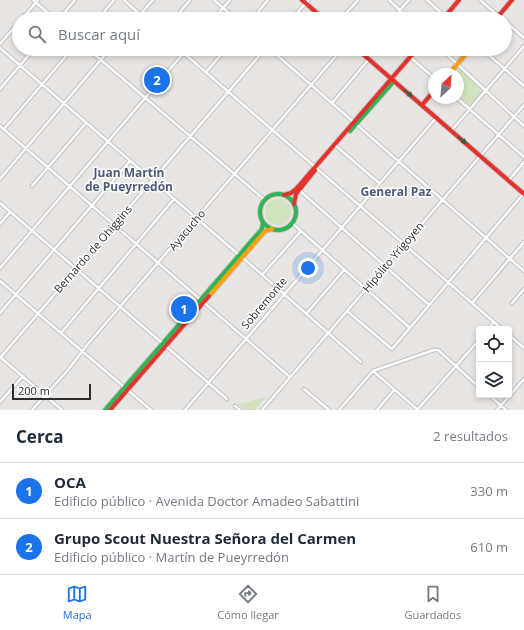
<!DOCTYPE html>
<html lang="es">
<meta charset="utf-8">
<style>
:root{--surface:#fff;--page:#f2f2f3;--text:#1f2937;--muted:#747a83;--line:#e0e1e3;--accent:#1a73e8}
body{margin:0;font-family:"Open Sans",sans-serif;background:var(--page);color:var(--text)}
.controls{position:absolute;right:12px;bottom:12px;display:grid;overflow:hidden;border-radius:4px;box-shadow:0 2px 6px #0003}
.controls button{width:36px;height:36px;display:grid;place-items:center;padding:0;border:0;border-bottom:1px solid var(--line);background:var(--surface);color:var(--text);font:20px sans-serif}
.compass{position:absolute;left:428px;top:68px;width:36px;height:36px;border-radius:50%;background:var(--surface);box-shadow:0 2px 6px #0003;rotate:26deg}
.scale{position:absolute;left:12px;bottom:10px;width:79px;box-sizing:border-box;padding-left:4px;border:2px solid #2c2c2c;border-top:0;font-size:11px;line-height:14px;white-space:nowrap;color:#2c2c2c;-webkit-text-stroke:3px #fff;paint-order:stroke}
.you{position:absolute;left:308px;top:268px;width:14px;height:14px;margin:-10px;border:3px solid #fff;border-radius:50%;background:#1a73e8;box-shadow:0 0 0 6px #1a73e833}
.badge{display:grid;place-items:center;width:26px;height:26px;border-radius:50%;background:var(--accent);color:#fff;font-size:13px;font-weight:700}
.pin{position:absolute;translate:-50% -50%;border:2px solid #fff;box-shadow:0 1px 4px #0006}
.list{margin:0;padding:0;list-style:none}
h2{display:flex;justify-content:space-between;align-items:center;height:52px;margin:0;padding:0 16px;font-size:17px}
h2 small{font-size:13px;font-weight:400;color:var(--muted)}
.list li{display:grid;grid-template-columns:26px 1fr auto;gap:12px;align-items:center;box-sizing:border-box;height:56px;padding:0 16px;border-top:1px solid var(--line)}
.list b{display:block;font-size:15px;white-space:nowrap}
.list p{margin:0;font-size:13px;white-space:nowrap;color:var(--muted)}
.list em{font-size:13px;font-style:normal;color:var(--muted)}
.icon{flex:none;width:22px;height:22px;fill:none;stroke:currentColor;stroke-width:2;stroke-linecap:round;stroke-linejoin:round}
.map{position:relative;flex:none;width:524px;height:410px;overflow:hidden}
.search{position:absolute;background:var(--surface);box-shadow:0 2px 6px #0003;left:12px;right:12px;top:12px;height:44px;display:flex;align-items:center;gap:10px;box-sizing:border-box;padding:0 14px;border-radius:22px;color:var(--muted);font-size:15px}
.sheet{height:164px;background:var(--surface)}
nav{display:flex;justify-content:space-around;align-items:center;box-sizing:border-box;height:56px;border-top:1px solid var(--line);background:var(--surface);font-size:11px;color:var(--muted)}
nav a{display:grid;justify-items:center;gap:2px}
nav .on{color:var(--accent)}
.map>svg:first-child{display:block}
.green{fill:#d0e2be}
.lines{fill:none;stroke-linecap:round;stroke-linejoin:round}
.street-casing{stroke:#c5c4c4;stroke-width:4.5}
.fast-casing{stroke:#c5c4c4;stroke-width:6}
.slow-casing{stroke:#c5c4c4;stroke-width:6}
.jam-casing{stroke:#c5c4c4;stroke-width:6}
.street{stroke:#fcfbfb;stroke-width:2.5}
.fast{stroke:#30b455;stroke-width:4}
.slow{stroke:#ff9f0a;stroke-width:4}
.jam{stroke:#e5322d;stroke-width:4}
.oneway{fill:#2e623c}
.labels{text-anchor:middle;stroke-width:3;stroke-linejoin:round;paint-order:stroke}
.street-label{font-size:11px;fill:#2c2c2c;stroke:#fff}
.neighbourhood-label{font-size:12px;font-weight:bold;fill:#4f5b7a;stroke:#fff}
</style>
<div class="map">
<svg width="524" height="410" viewBox="0 0 524 410">
<rect width="100%" height="100%" fill="#e9e5e2"/>
<path class="green" d="M458,66L484,91L470,107L458,97V74H451Z
M265 212a13 13 0 1 1 26 0a13 13 0 1 1-26 0Z
M266,397L255,410H244L238,404Z"/>
<g class="lines">
<defs>
<path id="street" d="M33,0L55,19
M124,0L145,19
M214,0L236,19
M389,0L409,19
M427,0L448,19
M480,0L502,19
M22,19L38,0
M59,19L75,0
M98,19L114,0
M136,19L153,0
M174,19L190,0
M213,19L230,0
M252,19L268,0
M291,19L309,0
M341,19L358,0
M392,19L409,0
M505,21L524,38
M0,44L19,22
M0,48L239,255
M88,49L265,200
M179,49L502,329
M270,49L524,271
M441,49L524,126
M482,49L524,86
M362,54L366,49
M410,57L434,78
M206,72L226,49
M0,89L34,49
M457,98L524,157
M332,103L369,59
M0,126L290,377
M4,129L72,49
M451,131L524,46
M336,146L379,183
M0,179L110,49
M509,180L524,162
M32,186L86,123
M299,190L429,305
M0,203L227,399
M292,223L410,328
M0,224L10,212
M242,257L361,362
M0,268L187,49
M262,275L301,231
M0,281L151,410
M472,303L524,242
M512,303L524,289
M347,311L392,349L524,193
M0,313L130,161
M306,314L344,270
M488,329L494,322
M61,333L174,199
M509,335L524,348
M0,357L62,410
M0,358L265,49
M373,371L418,410
M304,389L329,410
M489,395L506,410
M0,402L23,376
M235,406L240,410
M32,410L68,370L87,345L342,49
M185,410L436,118
M262,410L524,105
M339,410L373,371L434,350H438L479,387
M377,410L394,390
M417,410L479,340
M497,410L524,379"/>
<path id="fast" d="M350,131L394,81
M260 212a18 18 0 1 1 36 0a18 18 0 1 1-36 0Z
M105,410L262,229L263,222"/>
<path id="slow" d="M449,74L470,49
M209,296L265,231L272,229"/>
<path id="jam" d="M302,0L324,19
M443,19L459,0
M496,19L512,0
M357,49L524,194
M422,105L434,91
M284,195L291,193L297,188L417,49
M294,204L296,194L315,170
M110,410L209,296"/>
</defs>
<use href="#street" class="street-casing"/>
<use href="#fast" class="fast-casing"/>
<use href="#slow" class="slow-casing"/>
<use href="#jam" class="jam-casing"/>
<use href="#street" class="street"/>
<use href="#fast" class="fast"/>
<use href="#slow" class="slow"/>
<use href="#jam" class="jam"/>
</g>
<defs><path id="oneway-solid" d="M-6-.8H1V-3.2L6.5 0L1 3.2V.8H-6Z"/></defs>
<g class="oneway">
<use href="#oneway-solid" transform="translate(408 93) rotate(41)"/>
<use href="#oneway-solid" transform="translate(462 140) rotate(41)"/>
</g>
<g class="labels">
<g class="street-label">
<text transform="translate(187 230) rotate(-50)" y="4">Ayacucho</text>
<text transform="translate(93 249) rotate(-49)" y="4">Bernardo de Ohiggins</text>
<text transform="translate(393 257) rotate(-50)" y="4">Hipólito Yrigoyen</text>
<text transform="translate(264 303) rotate(-50)" y="4">Sobremonte</text>
</g>
<g class="neighbourhood-label">
<text x="129" y="177">Juan Martín<tspan x="129" dy="14">de Pueyrredón</tspan></text>
<text x="396" y="196">General Paz</text>
</g>
</g>
</svg>
<div class="controls">
<button><svg class="icon" aria-label="locate" viewBox="0 0 24 24"><circle cx="12" cy="12" r="6"/><path d="M12 2v4M12 18v4M2 12h4M18 12h4"/></svg></button>
<button><svg class="icon" aria-label="layers" viewBox="0 0 24 24"><path d="M12 4l9 5-9 5-9-5zM3 14l9 5 9-5"/></svg></button>
</div>
<svg class="compass" viewBox="-18 -18 36 36"><path d="M0-13l5 13h-10z" fill="#e53935"/><path d="M0 13l5-13h-10z" fill="#747a83"/></svg>
<div class="scale">200 m</div>
<div class="you"></div>
<div class="pin badge" style="left:184px;top:309px">1</div>
<div class="pin badge" style="left:157px;top:80px">2</div>
<div class="search"><svg class="icon" aria-label="search" viewBox="0 0 24 24"><circle cx="10" cy="10" r="6"/><path d="M15 15l6 6"/></svg>Buscar aquí</div>
</div>
<section class="sheet">
<h2>Cerca<small>2 resultados</small></h2>
<ul class="list">
<li><span class="badge">1</span><div><b>OCA</b><p>Edificio público · Avenida Doctor Amadeo Sabattini</p></div><em>330 m</em></li>
<li><span class="badge">2</span><div><b>Grupo Scout Nuestra Señora del Carmen</b><p>Edificio público · Martín de Pueyrredón</p></div><em>610 m</em></li>
</ul>
</section>
<nav>
<a class="on"><svg class="icon" aria-label="map" viewBox="0 0 24 24"><path d="M3 6l6-2 6 2 6-2v14l-6 2-6-2-6 2zM9 4v14M15 6v14"/></svg>Mapa</a>
<a><svg class="icon" aria-label="directions" viewBox="0 0 24 24"><path d="M12 3l9 9-9 9-9-9zM9 14v-3h6M13 9l2 2-2 2"/></svg>Cómo llegar</a>
<a><svg class="icon" aria-label="saved" viewBox="0 0 24 24"><path d="M7 4h10v16l-5-4-5 4z"/></svg>Guardados</a>
</nav>
